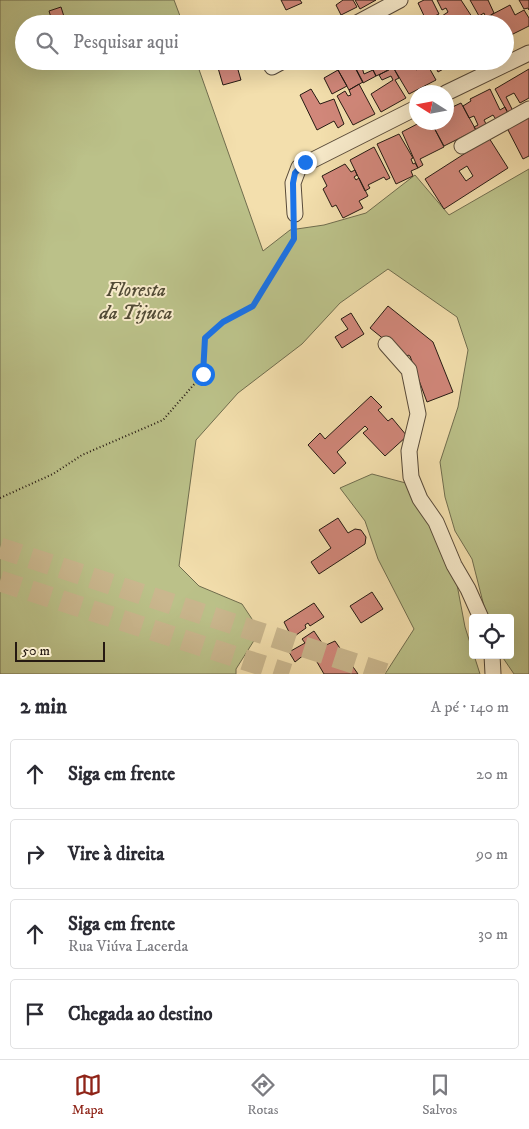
<!DOCTYPE html>
<html lang="pt">
<meta charset="utf-8">
<style>
:root{--surface:#fff;--page:#f7f7f7;--text:#2b2b33;--muted:#7c7c81;--line:#e1e1e2;--accent:#8f2418}
body{margin:0;font-family:"IM FELL DW Pica",serif;background:var(--page);color:var(--text)}
.controls{position:absolute;right:15px;bottom:15px;display:grid;overflow:hidden;border-radius:5px;box-shadow:0 5px 20px #0002}
.controls button{width:45px;height:45px;display:grid;place-items:center;padding:0;border:0;border-bottom:1px solid var(--line);background:var(--surface);color:var(--text);font:25px sans-serif}
.compass{position:absolute;left:409px;top:85px;width:45px;height:45px;border-radius:50%;background:var(--surface);box-shadow:0 5px 20px #0002;rotate:281deg}
.scale{position:absolute;left:15px;bottom:12px;width:90px;box-sizing:border-box;padding-left:5px;border:2px solid #251912;border-top:0;font-size:14px;line-height:18px;white-space:nowrap;color:#251912;-webkit-text-stroke:4px #f7eaca;paint-order:stroke}
.stop{position:absolute;width:15px;height:15px;margin:-11px;border:4px solid #1a73e8;border-radius:50%;background:#fff}
.stop.end{background:#1a73e8;border-color:#fff;box-shadow:0 1px 5px #0008}
.list{margin:0;padding:0;list-style:none}
h2{display:flex;justify-content:space-between;align-items:center;height:65px;margin:0;padding:0 20px;font-size:21px}
h2 small{font-size:16px;font-weight:400;color:var(--muted)}
.list li{display:grid;grid-template-columns:32px 1fr auto;gap:15px;align-items:center;box-sizing:border-box;height:70px;margin:0 10px 10px;padding:0 10px;border:1px solid var(--line);border-radius:5px}
.list b{display:block;font-size:19px;white-space:nowrap}
.list p{margin:0;font-size:16px;white-space:nowrap;color:var(--muted)}
.list em{font-size:16px;font-style:normal;color:var(--muted)}
.icon{flex:none;width:28px;height:28px;fill:none;stroke:currentColor;stroke-width:2;stroke-linecap:round;stroke-linejoin:round}
.map{position:relative;flex:none;width:529px;height:674px;overflow:hidden}
.search{position:absolute;background:var(--surface);box-shadow:0 5px 20px #0002;left:15px;right:15px;top:15px;height:55px;display:flex;align-items:center;gap:12px;box-sizing:border-box;padding:0 18px;border-radius:28px;color:var(--muted);font-size:19px}
.sheet{height:385px;background:var(--surface)}
nav{display:flex;justify-content:space-around;align-items:center;box-sizing:border-box;height:70px;border-top:1px solid var(--line);background:var(--surface);font-size:14px;color:var(--muted)}
nav a{display:grid;justify-items:center;gap:2px}
nav .on{color:var(--accent)}
.map>svg:first-child{display:block}
.green{fill:#bbc189;stroke:#706d4e}
.building{fill:#d1877a;stroke:#251912;fill-rule:evenodd}
.lines{fill:none;stroke-linecap:round;stroke-linejoin:round}
.highway-tunnel{stroke:#cab78e;stroke-width:21;stroke-dasharray:21 11;stroke-linecap:butt}
.minor-casing{stroke:#584a39;stroke-width:17}
.path{stroke:#251912;stroke-width:2;stroke-dasharray:1 2.5;stroke-linecap:butt}
.minor{stroke:#f7eaca;stroke-width:15}
.route{stroke:#1a73e8;stroke-width:6}
.labels{text-anchor:middle;stroke-width:4;stroke-linejoin:round;paint-order:stroke}
.park-label{font-size:20px;font-style:italic;fill:#524b36;stroke:#f7eaca}
</style>
<div class="map">
<svg width="529" height="674" viewBox="0 0 529 674">
<rect width="100%" height="100%" fill="#f3dfad"/>
<filter id="stains"><feTurbulence type="fractalNoise" baseFrequency=".004" numOctaves="4"/><feColorMatrix values="0 0 0 0 .2 0 0 0 0 .09 0 0 0 0 .02 0 0 0 .5 -.17"/></filter>
<radialGradient id="worn" r=".72"><stop offset=".6" stop-color="#630" stop-opacity="0"/><stop offset="1" stop-color="#630" stop-opacity=".3"/></radialGradient>
<path class="green" d="M0,0H174L183,24H24V61H196L263,251L290,230L324,225L366,213L415,175L449,215L529,169V674H514L501,655H510V618H487L472,559L455,531L445,497L440,462L458,407L468,350L457,317L388,269L340,303L302,344L238,393L196,440L179,566L199,586L242,604L260,631L236,669V674H0Z
M372,474L417,486L455,574L465,627L480,674H385L414,629L378,559L365,521L340,488Z"/>
<path class="building" d="M281,0H300L302,3L286,10Z
M353,0L357,7L341,15L336,5L343,0Z
M355,0H376L360,9Z
M424,0H432L439,14L426,20L418,3Z
M437,0H461L476,23L446,24L442,16L448,12L446,8L442,10Z
M470,0H488L494,13L486,18L484,13L479,16Z
M519,0H529V10L528,8L524,9Z
M510,5L515,15L524,10L529,18V26L505,38V24H495L491,15Z
M61,7L66,23L53,24L49,11Z
M80,17L87,24H69L75,18Z
M333,61H352L363,82L349,90Z
M366,61L361,64L364,74L373,70L376,76L363,83L353,64L356,61Z
M405,61H412L416,70L427,64L436,80L409,94L393,67Z
M426,61H455L456,62L438,72L434,64L429,66Z
M236,63L241,80L223,85L218,68Z
M386,63L389,70L376,76L373,70L377,67L381,68Z
M393,67L399,78L395,80L406,98L381,112L371,94L393,80L391,76L382,80L379,75Z
M529,69V98L520,103L514,93L506,97L514,113L509,115L495,89Z
M338,70L347,86L332,94L324,78Z
M359,84L375,114L353,125L337,96L345,91L348,96L351,95L349,90Z
M311,89L320,104L334,99L344,124L338,128L334,121L317,130L300,95Z
M490,89L500,110L505,107L509,115L497,121L493,115L484,120L487,126L477,132L474,127L478,125L474,116L469,118L463,106L471,101L470,99Z
M461,103L476,130L444,146L431,122H446V110Z
M529,116V156L523,159L507,128Z
M421,122H431L444,147L420,159L423,165L418,168L402,132Z
M399,134L413,158L411,159L413,164L415,163L418,168L411,171L413,176L396,184L377,144Z
M489,138L508,168L444,209L425,179ZM467,166L473,176L466,181L459,171Z
M374,147L390,178L386,180L384,177L368,185L370,188L365,191L350,160Z
M345,164L351,172L355,170L357,175L354,177L356,180L359,178L368,196L359,201L363,208L343,218L336,205L332,207L323,189L327,186L322,176Z
M388,306L433,342L453,392L427,402L410,356L408,355L406,357L370,328Z
M351,313L364,334L342,348L335,337L348,329L341,319Z
M371,396L382,407L378,410L388,421L392,418L407,436L385,456L363,433L368,429L365,426L337,452L346,463L334,474L308,445L320,433L325,439Z
M338,518L348,533L355,529L361,530L366,537L365,544L319,574L311,562L331,548L319,530Z
M372,592L383,609L361,623L350,606Z
M314,603L324,617L310,626L308,623L305,625L306,628L292,638L284,622Z
M314,631L324,646L335,641L358,674H324L310,650L295,662L289,652L305,643L302,639Z"/>
<g class="lines">
<path class="highway-tunnel" d="M0,548L387,674
M0,581L289,674"/>
<defs>
<path id="minor" d="M355,24L400,0
M272,67L283,61
M446,93L529,53
M462,146L529,109
M295,214L293,183L299,167L416,108
M386,344L409,370L418,414L409,451L411,477L420,499L436,522L454,565L468,589L481,618
M492,655L493,674"/>
</defs>
<use href="#minor" class="minor-casing"/>
<path class="path" d="M0,498L53,474L82,455L163,420L203,374L205,338L223,321L253,306L294,239L295,226"/>
<use href="#minor" class="minor"/>
</g>
<g class="lines">
<path class="route" d="M203,374L205,338L223,322L253,306L294,239L293,183L295,173L305,162"/>
</g>
<g class="labels">
<g class="park-label">
<text x="136" y="296">Floresta<tspan x="136" dy="23">da Tijuca</tspan></text>
</g>
</g>
<rect width="100%" height="100%" filter="url(#stains)"/>
<rect width="100%" height="100%" fill="url(#worn)"/>
</svg>
<div class="controls">
<button><svg class="icon" aria-label="locate" viewBox="0 0 24 24"><circle cx="12" cy="12" r="6"/><path d="M12 2v4M12 18v4M2 12h4M18 12h4"/></svg></button>
</div>
<svg class="compass" viewBox="-18 -18 36 36"><path d="M0-13l5 13h-10z" fill="#e53935"/><path d="M0 13l5-13h-10z" fill="#7c7c81"/></svg>
<div class="scale">50 m</div>
<div class="stop" style="left:203px;top:374px"></div>
<div class="stop end" style="left:305px;top:162px"></div>
<div class="search"><svg class="icon" aria-label="search" viewBox="0 0 24 24"><circle cx="10" cy="10" r="6"/><path d="M15 15l6 6"/></svg>Pesquisar aqui</div>
</div>
<section class="sheet">
<h2>2 min<small>A pé · 140 m</small></h2>
<ul class="list">
<li><svg class="icon" aria-label="ahead" viewBox="0 0 24 24"><path d="M12 20V5M6 11l6-6 6 6"/></svg><div><b>Siga em frente</b></div><em>20 m</em></li>
<li><svg class="icon" aria-label="right" viewBox="0 0 24 24"><path d="M7 20v-9h11M14 6l5 5-5 5"/></svg><div><b>Vire à direita</b></div><em>90 m</em></li>
<li><svg class="icon" aria-label="ahead" viewBox="0 0 24 24"><path d="M12 20V5M6 11l6-6 6 6"/></svg><div><b>Siga em frente</b><p>Rua Viúva Lacerda</p></div><em>30 m</em></li>
<li><svg class="icon" aria-label="arrive" viewBox="0 0 24 24"><path d="M6 21V4h12l-3 4 3 4H6"/></svg><div><b>Chegada ao destino</b></div></li>
</ul>
</section>
<nav>
<a class="on"><svg class="icon" aria-label="map" viewBox="0 0 24 24"><path d="M3 6l6-2 6 2 6-2v14l-6 2-6-2-6 2zM9 4v14M15 6v14"/></svg>Mapa</a>
<a><svg class="icon" aria-label="directions" viewBox="0 0 24 24"><path d="M12 3l9 9-9 9-9-9zM9 14v-3h6M13 9l2 2-2 2"/></svg>Rotas</a>
<a><svg class="icon" aria-label="saved" viewBox="0 0 24 24"><path d="M7 4h10v16l-5-4-5 4z"/></svg>Salvos</a>
</nav>
